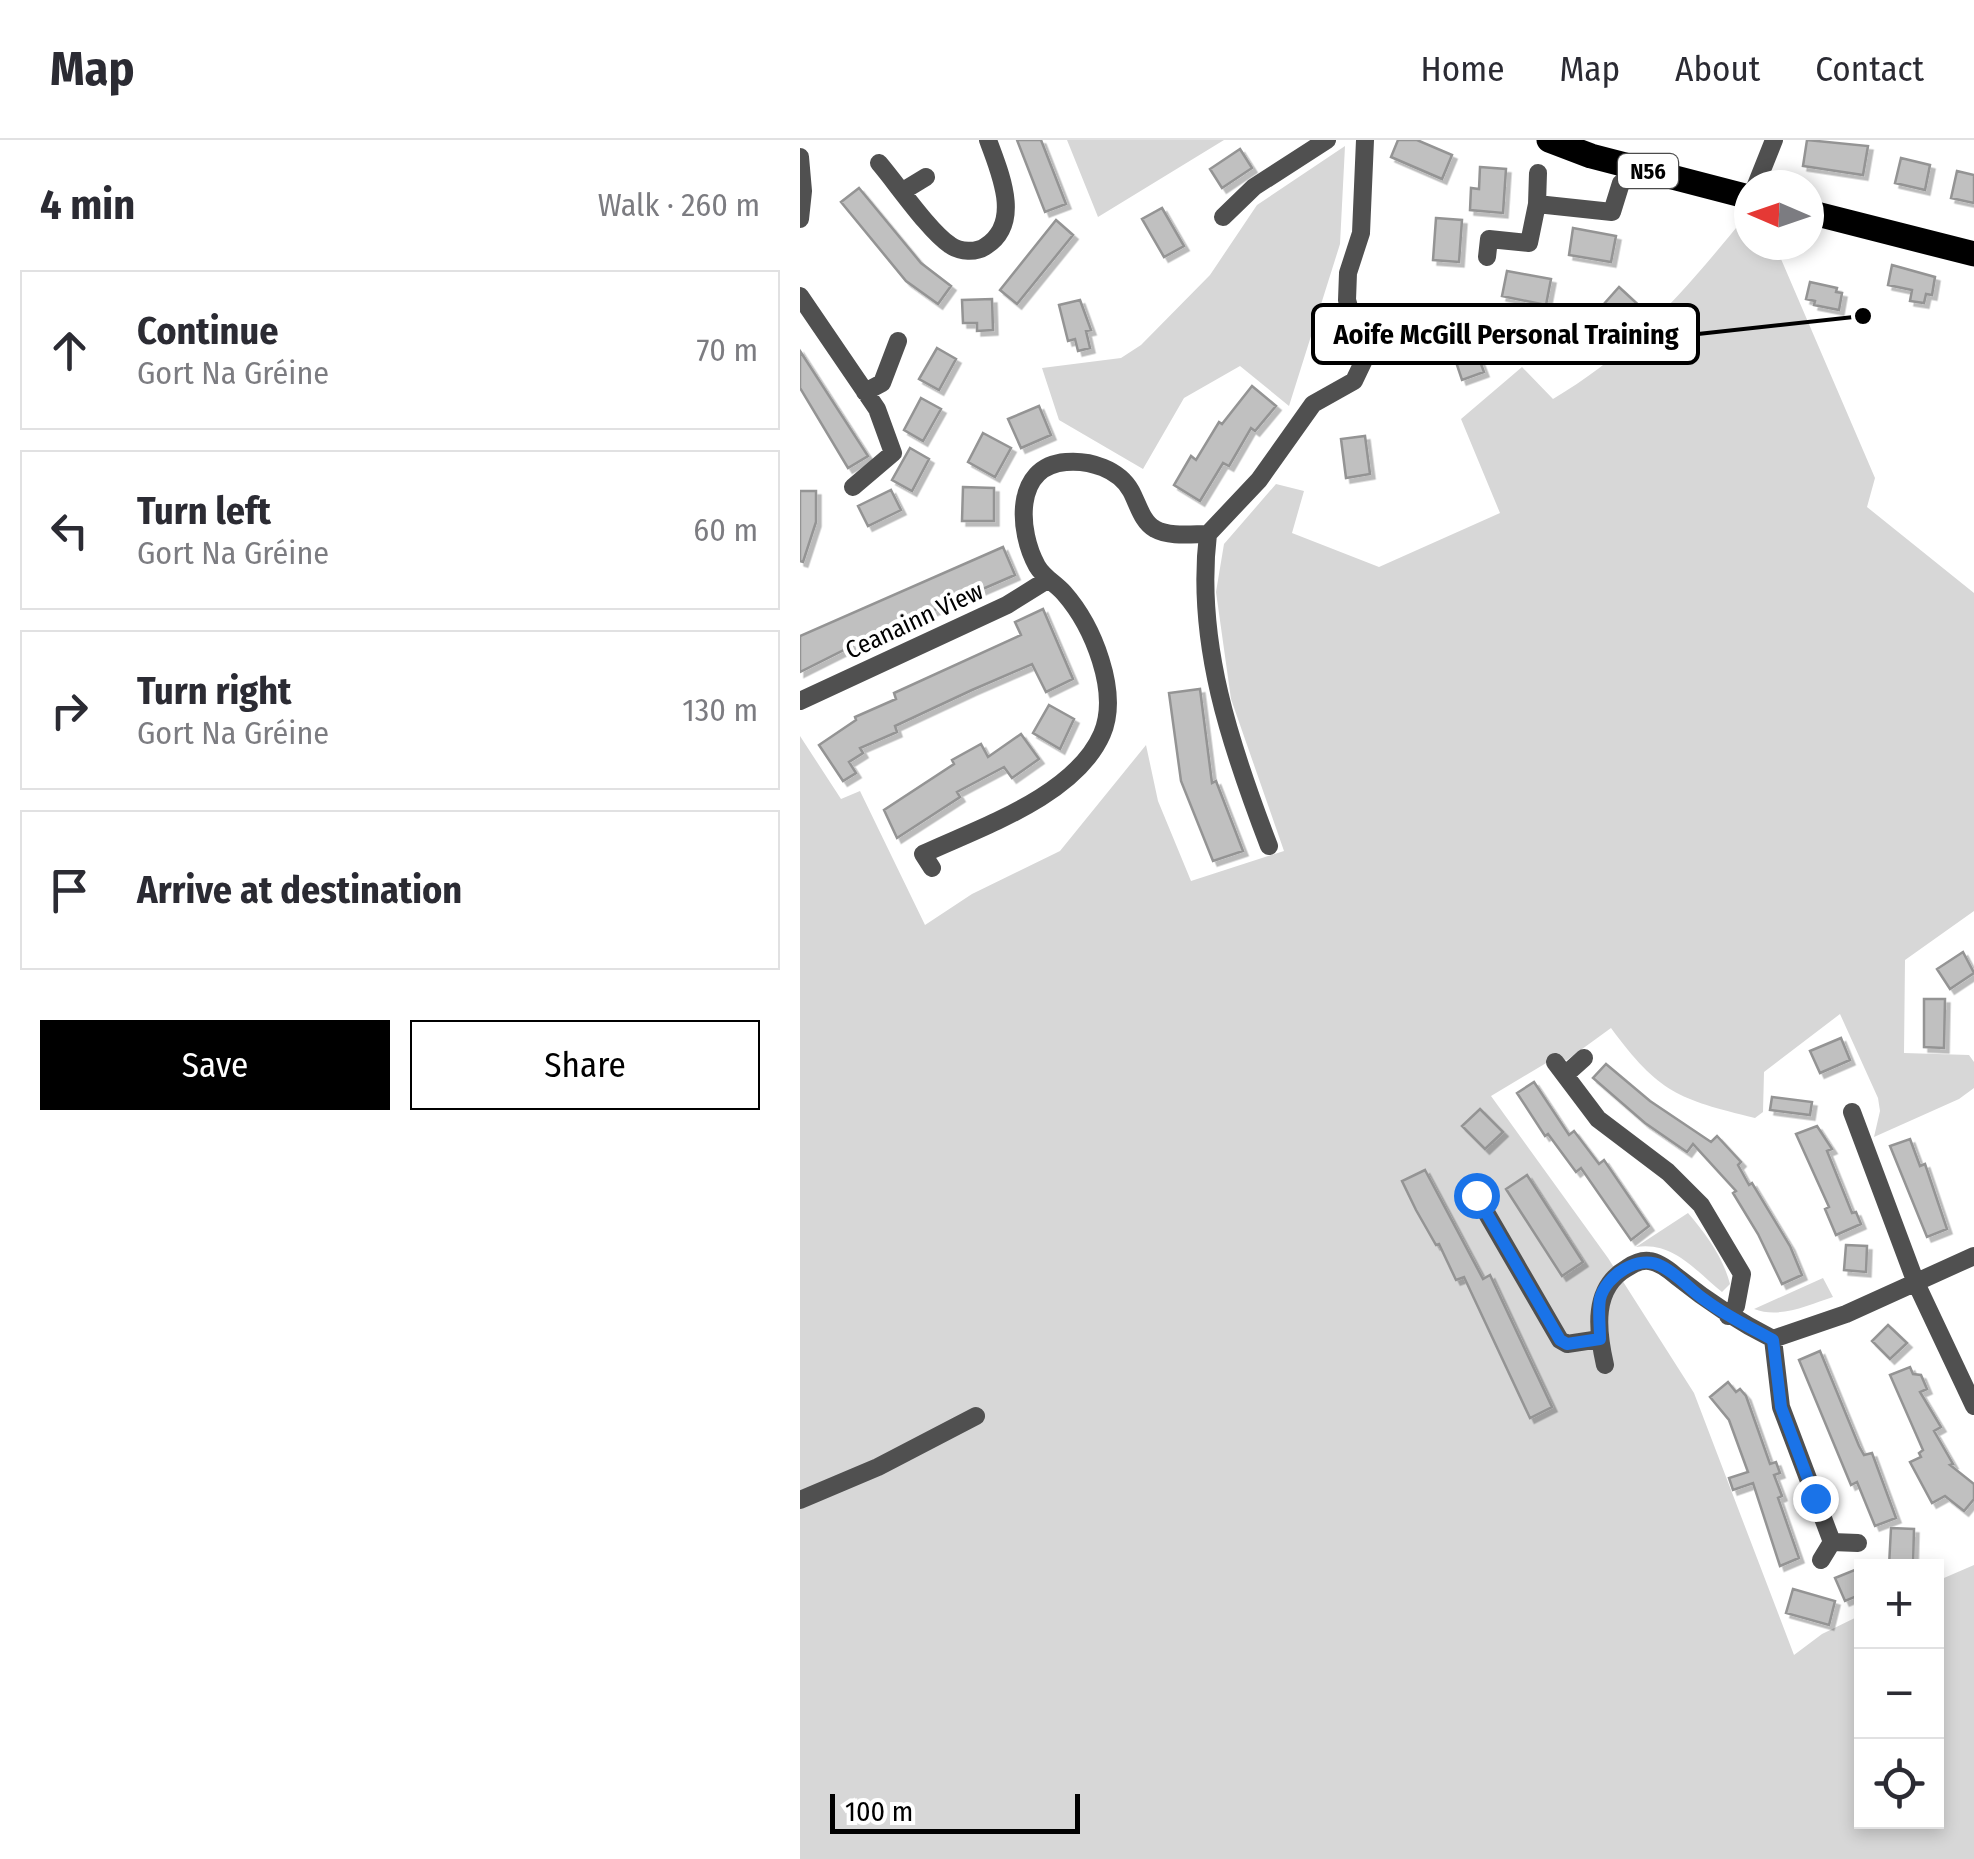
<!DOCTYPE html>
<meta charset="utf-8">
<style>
:root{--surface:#fff;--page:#f7f7f7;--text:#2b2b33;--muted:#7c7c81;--line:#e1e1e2;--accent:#000}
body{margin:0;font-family:"Fira Sans Condensed",sans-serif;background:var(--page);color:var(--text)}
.controls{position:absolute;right:30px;bottom:30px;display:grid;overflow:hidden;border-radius:0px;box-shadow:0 5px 15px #0003}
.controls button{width:90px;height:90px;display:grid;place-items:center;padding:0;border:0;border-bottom:2px solid var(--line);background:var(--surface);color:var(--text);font:50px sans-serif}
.compass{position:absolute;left:934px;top:30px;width:90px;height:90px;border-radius:50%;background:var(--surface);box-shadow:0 5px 15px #0003;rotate:272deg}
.scale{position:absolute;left:30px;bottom:25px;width:250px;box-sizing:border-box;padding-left:10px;border:5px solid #000;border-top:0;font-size:28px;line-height:35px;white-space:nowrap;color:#000;-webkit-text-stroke:8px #fff;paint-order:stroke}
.stop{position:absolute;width:30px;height:30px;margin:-22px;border:8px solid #1a73e8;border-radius:50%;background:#fff}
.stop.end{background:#1a73e8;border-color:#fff;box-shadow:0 2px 10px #0008}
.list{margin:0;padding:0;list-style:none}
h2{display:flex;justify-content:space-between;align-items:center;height:130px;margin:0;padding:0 40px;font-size:42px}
h2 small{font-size:32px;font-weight:400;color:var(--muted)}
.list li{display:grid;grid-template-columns:65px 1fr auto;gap:30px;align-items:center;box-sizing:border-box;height:160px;margin:0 20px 20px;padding:0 20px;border:2px solid var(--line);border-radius:0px}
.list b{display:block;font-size:38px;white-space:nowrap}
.list p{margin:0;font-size:32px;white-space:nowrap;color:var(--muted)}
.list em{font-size:32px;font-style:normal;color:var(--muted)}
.actions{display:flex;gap:20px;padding:30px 40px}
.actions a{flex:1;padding:22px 0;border:2px solid var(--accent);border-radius:0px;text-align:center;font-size:35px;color:var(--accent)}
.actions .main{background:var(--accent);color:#fff}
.icon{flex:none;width:55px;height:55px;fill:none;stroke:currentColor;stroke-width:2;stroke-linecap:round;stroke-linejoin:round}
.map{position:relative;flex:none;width:1174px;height:1719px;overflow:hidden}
header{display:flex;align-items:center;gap:60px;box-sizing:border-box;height:140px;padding:0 50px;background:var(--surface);border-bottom:2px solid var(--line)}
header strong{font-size:48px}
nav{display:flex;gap:55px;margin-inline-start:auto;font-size:35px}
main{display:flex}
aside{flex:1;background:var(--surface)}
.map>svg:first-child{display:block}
.green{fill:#d7d7d7}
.building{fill:#c0c0c0;stroke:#949494;stroke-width:2.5;filter:url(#shadow)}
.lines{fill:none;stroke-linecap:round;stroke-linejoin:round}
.minor{stroke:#505050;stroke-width:18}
.primary{stroke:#000;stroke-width:25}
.route{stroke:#1a73e8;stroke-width:12}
.labels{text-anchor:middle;stroke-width:8;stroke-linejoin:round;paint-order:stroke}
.shield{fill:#fff;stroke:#4c4c4c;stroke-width:2.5}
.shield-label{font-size:22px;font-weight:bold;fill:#000}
.street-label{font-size:25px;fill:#000;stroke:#fff}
.leader{fill:none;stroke:#000;stroke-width:4}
.callout-dot{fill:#000;stroke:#fff;stroke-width:4}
.callout{fill:#fff;stroke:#000;stroke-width:4}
.callout-label{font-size:28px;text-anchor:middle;font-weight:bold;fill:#000}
</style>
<header>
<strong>Map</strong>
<nav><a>Home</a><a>Map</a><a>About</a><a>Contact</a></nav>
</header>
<main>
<aside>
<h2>4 min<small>Walk · 260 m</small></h2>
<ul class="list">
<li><svg class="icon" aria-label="ahead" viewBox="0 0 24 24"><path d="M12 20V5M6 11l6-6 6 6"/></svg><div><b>Continue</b><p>Gort Na Gréine</p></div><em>70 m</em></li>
<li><svg class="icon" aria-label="left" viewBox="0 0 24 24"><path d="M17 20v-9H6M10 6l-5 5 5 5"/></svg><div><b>Turn left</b><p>Gort Na Gréine</p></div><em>60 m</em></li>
<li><svg class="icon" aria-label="right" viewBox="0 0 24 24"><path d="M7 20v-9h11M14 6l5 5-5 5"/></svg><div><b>Turn right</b><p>Gort Na Gréine</p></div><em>130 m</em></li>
<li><svg class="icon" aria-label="arrive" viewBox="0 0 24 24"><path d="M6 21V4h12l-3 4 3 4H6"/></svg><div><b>Arrive at destination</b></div></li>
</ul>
<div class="actions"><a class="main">Save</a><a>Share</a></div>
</aside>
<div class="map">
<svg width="1174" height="1719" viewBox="0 0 1174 1719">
<defs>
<filter id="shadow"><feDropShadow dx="4.5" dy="4.5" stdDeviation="0" flood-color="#0004"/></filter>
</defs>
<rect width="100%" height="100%" fill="#fff"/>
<path class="green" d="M267,0H424L298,77Z
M545,6L540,104L489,266L440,226L384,258L343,329L259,280L242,228L321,218L341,205L410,135L457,65Z
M945,77H949V105H975L1075,338L1067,367L1174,453V771L1105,820L1104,913L1169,915L1174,922V948L1159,959L1074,997L1080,971L1078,958L1040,874L964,932L963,972L955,978C878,959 859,953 811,888L767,920L753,919L691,956L808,1118L894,1253L994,1515L1022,1494L1061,1475L1062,1682H1136L1137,1441L1174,1425V1719H0V596L41,659L60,651L125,785L172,754L260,711L346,605L358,661L391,741L484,711L431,559L416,452L424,404L476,344L504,351L492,393L579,427L700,373L661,279L722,227L753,259C833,212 887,148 945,77Z
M888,1073C906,1094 923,1117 930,1144L922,1152C896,1131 873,1101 836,1107Z
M1023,1138L1033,1157C1008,1165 980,1179 954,1169Z"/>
<path class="building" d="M217,0H241L266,64L245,72Z
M598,0H617L652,15L642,39L591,17Z
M1007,0L1068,6L1063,35L1003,26Z
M440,9L452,28L422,48L410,29Z
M1101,18L1130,25L1125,50L1095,43Z
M680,27L706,29L703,73L670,70L671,48L679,49Z
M1157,31L1174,35V63L1151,58Z
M59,48L121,123L151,146L138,164L106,141L41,62Z
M362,68L384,106L364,117L342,79Z
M636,78L662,80L659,122L633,120Z
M256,80L273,95L217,164L200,150Z
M773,88L816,96L811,122L769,115Z
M1092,125L1135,137L1132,155L1126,154L1124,163L1110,161L1112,150L1088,145Z
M707,131L751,139L746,165L702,156Z
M1010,142L1037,148L1036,152L1042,153L1039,170L1014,165L1015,161L1006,159Z
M819,147L845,171L828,190L814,177L800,193L788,182Z
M192,159L193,190L177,191V183H163L162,160Z
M280,160L291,190L286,191L290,208L278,211L275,199L268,201L259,165Z
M670,195L684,232L662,240L654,216L657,215L651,202Z
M137,208L156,219L139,250L119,239Z
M0,211L68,316L48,328L0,248Z
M452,246L476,266L455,291L451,288L429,326L423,323L400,361L374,345L391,316L396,320L419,282L422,284Z
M121,258L141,269L123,301L104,290Z
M239,266L251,295L221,308L208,279Z
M183,293L211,308L195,337L168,322Z
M565,296L570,334L546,338L541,299Z
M110,308L129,319L112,351L92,340Z
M163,347L194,348V381H162Z
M91,350L101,370L68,386L58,366Z
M0,351H16V382L3,422L0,421Z
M203,407L215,435L58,503L0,532V496Z
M243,469L273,539L246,552L232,524L172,550L95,586L97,592L60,608L63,613L49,622L56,633L43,641L19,605L56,580L55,577L96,559L94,553L221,495L215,482Z
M400,549L412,643L416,641L443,711L413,721L381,641L369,553Z
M249,565L274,579L260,609L233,593Z
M221,594L239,619L212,638L204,627L157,652L160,657L97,698L84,670L154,624L152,620L181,604L188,617Z
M1163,812L1174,833L1150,849L1137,829Z
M1124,859H1145L1144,908L1124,907Z
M1041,898L1050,920L1020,933L1010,911Z
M806,924L850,961L911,1002L917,996L941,1022L938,1025L949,1045L952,1043L990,1106L1002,1135L982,1144L958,1094L933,1053L936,1051L893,1004L887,1012L845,983L793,938Z
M734,942L769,995L774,991L799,1024L804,1020L849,1086L831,1100L781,1028L776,1032L748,994L745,996L717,953Z
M972,957L1012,962L1010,975L970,970Z
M680,969L703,992L685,1009L662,986Z
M1017,986L1032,1009L1027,1011L1052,1073L1056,1072L1061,1084L1036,1095L1025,1069L1029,1067L996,994Z
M1110,999L1120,1026L1125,1024L1147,1089L1127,1097L1090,1006Z
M625,1030L683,1139L690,1135L752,1267L730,1278L664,1137L656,1140L639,1104L636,1105L616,1070L602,1041Z
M727,1035L783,1122L762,1136L706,1049Z
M1046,1105L1067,1106L1066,1132L1044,1130Z
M1088,1185L1107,1203L1090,1219L1072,1201Z
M1020,1211L1059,1306L1064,1315L1072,1313L1096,1378L1075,1386L1057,1342L1051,1345L999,1220Z
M1110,1227L1113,1234L1121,1235L1127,1249L1120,1252L1141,1287L1134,1291L1153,1324L1150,1325L1174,1344V1359L1164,1371L1145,1356L1132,1363L1110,1322L1121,1317L1119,1313L1123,1310L1090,1235Z
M928,1242L936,1252L940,1249L946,1256L970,1324L976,1322L980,1333L974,1335L982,1356L978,1358L999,1418L980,1426L953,1343L933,1350L929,1338L948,1332L929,1280L910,1257Z
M1091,1388L1114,1389L1113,1426H1089Z
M1062,1427V1454L1045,1461L1035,1438Z
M993,1449L1035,1461L1029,1485L986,1473Z"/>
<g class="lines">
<path class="minor" d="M0,17L3,51L0,79
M79,23C97,44 129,91 150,105C160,112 176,113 186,106C223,82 199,31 188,0
M956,45L974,0
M103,51L126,37
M737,64L738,33
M423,77L454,47L527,0
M687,117L689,99L729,103L737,64L812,72L821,43L841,29
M0,156L77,269L93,313L53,347
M65,252L82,243L98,201
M408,394L459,340L513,264L554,241L564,220L547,160L548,133L561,93L565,0
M0,561L207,465L247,440
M132,728L123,714C181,687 275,656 302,594C320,552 293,486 264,453C255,443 244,438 237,426C218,392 213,326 266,322C290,320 319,329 331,351C338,364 342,382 355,389C369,397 392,394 408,394C395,502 431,607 469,706
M755,922L798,979L868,1032L901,1065L942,1134L936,1166L928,1176
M765,935L784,918
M1052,972L1116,1143L1174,1266
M676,1055L760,1200L767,1204L800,1199
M973,1199L981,1267L1032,1402L1021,1420
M805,1225C797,1190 792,1148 827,1128C833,1124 842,1120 849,1121C859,1122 869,1130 876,1136C907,1161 937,1181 973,1199L1046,1174L1174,1116
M0,1360L78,1327L176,1276
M1032,1402L1058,1403"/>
<path class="primary" d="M749,0L791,16L949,57
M1009,72L1174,114"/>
</g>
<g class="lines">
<path class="route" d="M676,1055L760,1200L767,1204L800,1199C800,1186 798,1171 800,1159C806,1135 839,1114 861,1126C878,1134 890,1150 905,1160C926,1176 950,1187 973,1200L981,1267L1015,1358"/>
</g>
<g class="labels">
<rect class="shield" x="818" y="14" width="60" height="34" rx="8"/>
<g class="shield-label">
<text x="848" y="39">N56</text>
</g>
<g class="street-label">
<text transform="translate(114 480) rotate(-25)" y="9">Ceanainn View</text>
</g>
</g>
<path class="leader" d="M1063 176L898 194"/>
<circle class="callout-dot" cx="1063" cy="176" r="10"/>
<rect class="callout" x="513" y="165" width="385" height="58" rx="10"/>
<g class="callout-label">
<text x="706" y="204">Aoife McGill Personal Training</text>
</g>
</svg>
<div class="controls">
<button>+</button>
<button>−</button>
<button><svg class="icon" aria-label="locate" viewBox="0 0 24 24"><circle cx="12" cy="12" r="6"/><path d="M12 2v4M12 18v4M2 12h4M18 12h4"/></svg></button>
</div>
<svg class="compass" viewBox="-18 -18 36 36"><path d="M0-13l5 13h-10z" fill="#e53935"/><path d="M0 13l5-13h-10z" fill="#7c7c81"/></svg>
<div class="scale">100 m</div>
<div class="stop" style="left:676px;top:1055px"></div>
<div class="stop end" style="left:1015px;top:1358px"></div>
</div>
</main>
